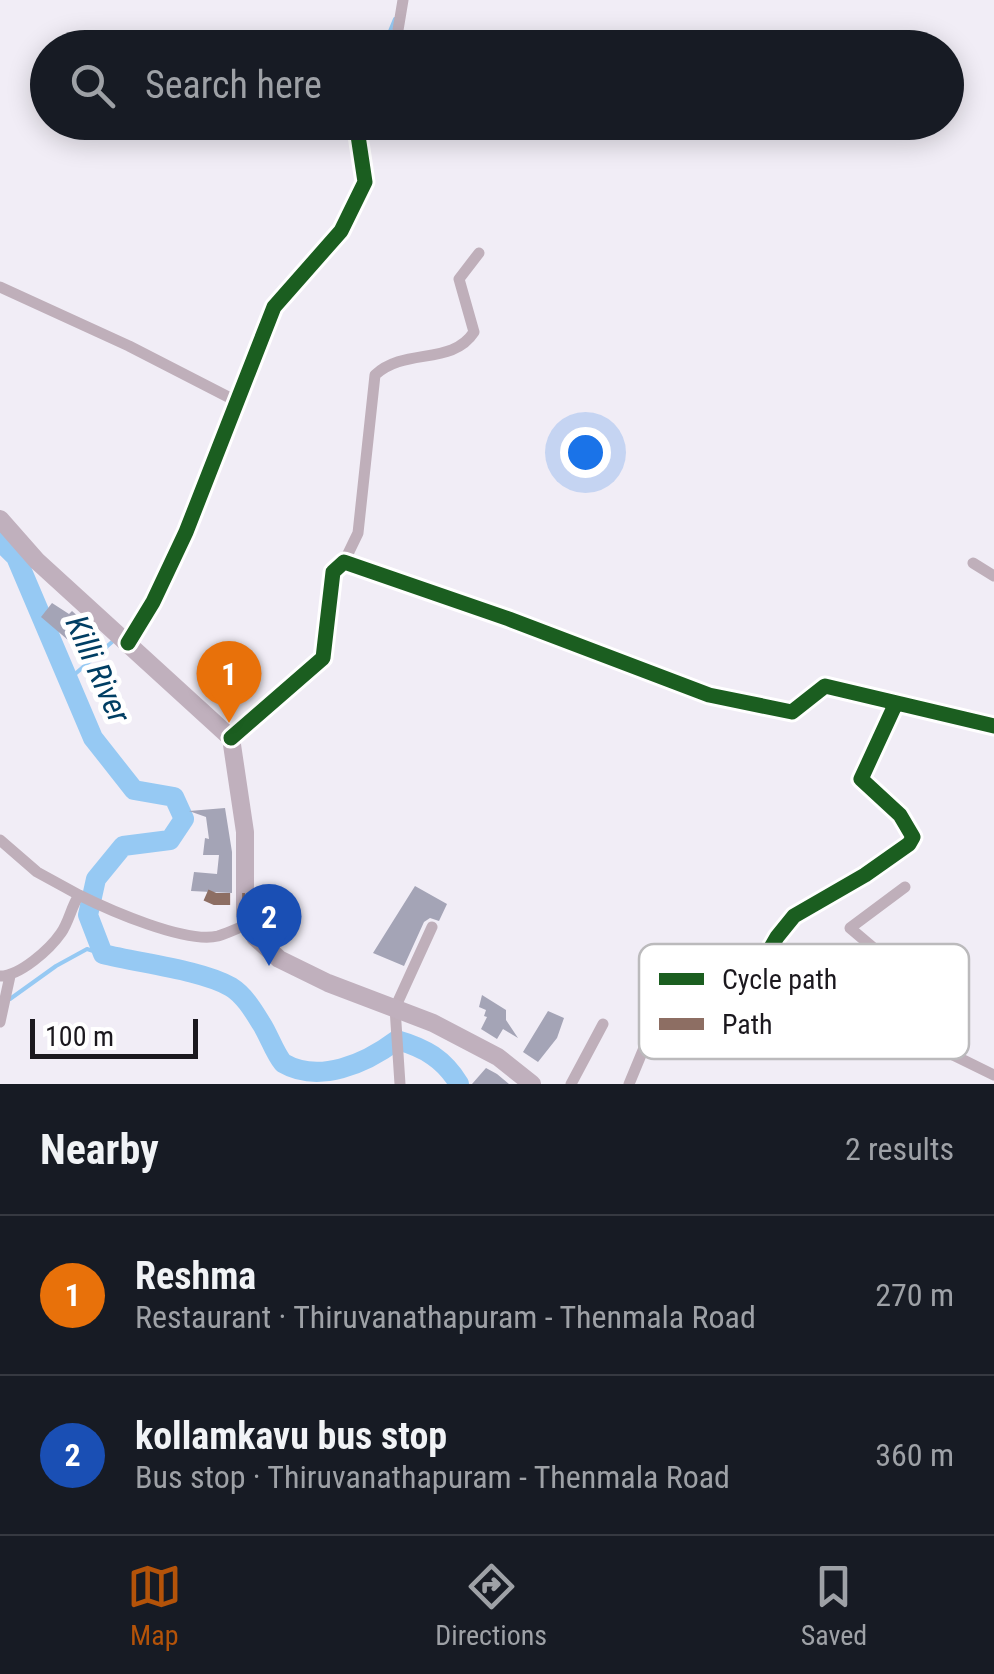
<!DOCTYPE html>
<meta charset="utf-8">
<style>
:root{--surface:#171b24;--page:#242831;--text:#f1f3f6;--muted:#9ea1a6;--line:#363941;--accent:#b45309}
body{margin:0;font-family:"Roboto Condensed",sans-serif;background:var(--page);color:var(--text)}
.scale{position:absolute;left:30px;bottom:25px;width:168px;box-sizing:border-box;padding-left:10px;border:5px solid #1b181e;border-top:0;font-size:28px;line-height:35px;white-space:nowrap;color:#1b181e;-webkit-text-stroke:8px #fff;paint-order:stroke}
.you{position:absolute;left:585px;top:452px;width:35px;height:35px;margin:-25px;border:8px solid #fff;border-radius:50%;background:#1a73e8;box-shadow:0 0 0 15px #1a73e833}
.badge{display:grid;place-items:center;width:65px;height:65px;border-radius:50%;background:var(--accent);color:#fff;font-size:32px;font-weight:700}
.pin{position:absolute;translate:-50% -82px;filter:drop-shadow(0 2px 5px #0008)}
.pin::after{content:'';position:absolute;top:52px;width:35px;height:30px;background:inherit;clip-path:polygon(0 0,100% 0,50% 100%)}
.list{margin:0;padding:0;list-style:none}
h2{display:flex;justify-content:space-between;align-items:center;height:130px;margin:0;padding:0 40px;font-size:42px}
h2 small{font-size:32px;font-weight:400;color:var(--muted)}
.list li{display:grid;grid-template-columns:65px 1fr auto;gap:30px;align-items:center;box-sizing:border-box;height:160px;padding:0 40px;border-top:2px solid var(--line)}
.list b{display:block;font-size:38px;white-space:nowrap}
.list p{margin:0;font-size:32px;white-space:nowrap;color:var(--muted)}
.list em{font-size:32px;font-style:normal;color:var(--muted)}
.icon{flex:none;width:55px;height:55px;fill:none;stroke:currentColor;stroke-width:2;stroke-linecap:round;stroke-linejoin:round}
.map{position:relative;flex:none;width:994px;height:1084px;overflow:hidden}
.search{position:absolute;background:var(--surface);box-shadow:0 5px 25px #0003;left:30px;right:30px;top:30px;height:110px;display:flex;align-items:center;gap:25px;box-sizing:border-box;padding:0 35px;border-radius:55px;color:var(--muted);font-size:38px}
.sheet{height:450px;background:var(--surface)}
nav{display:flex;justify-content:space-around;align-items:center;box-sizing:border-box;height:140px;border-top:2px solid var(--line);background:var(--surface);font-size:28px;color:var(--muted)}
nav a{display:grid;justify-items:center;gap:5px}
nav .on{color:var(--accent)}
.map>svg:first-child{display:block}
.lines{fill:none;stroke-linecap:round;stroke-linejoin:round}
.stream{stroke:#96c9f3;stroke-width:4}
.river{stroke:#96c9f3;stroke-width:20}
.building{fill:#a4a4b6}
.street{stroke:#bfafba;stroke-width:11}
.primary{stroke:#c0b0bd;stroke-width:18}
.quiet{stroke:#8d6e63;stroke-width:12;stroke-dasharray:25 12;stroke-linecap:butt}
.cycleway-casing{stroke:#fff;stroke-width:21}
.cycleway{stroke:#1b5e20;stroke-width:15}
.labels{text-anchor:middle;stroke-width:10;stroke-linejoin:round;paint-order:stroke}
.water-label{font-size:32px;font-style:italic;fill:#003e63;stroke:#fff}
.key{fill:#fff;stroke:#bbbabc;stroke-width:2.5}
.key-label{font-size:28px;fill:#1b181e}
</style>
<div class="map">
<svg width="994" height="1084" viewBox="0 0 994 1084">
<rect width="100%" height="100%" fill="#f1edf6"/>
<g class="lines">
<path class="stream" d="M383,48L395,19
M127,629L154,587
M67,681L112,642
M10,999L56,966L87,949L103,954"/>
<path class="river" d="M0,541L16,557L93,738L134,790L174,797L184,819L170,840L123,846L96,879L88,915L103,954C138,963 202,970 231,987C244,995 253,1010 261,1023C269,1035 274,1052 283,1063C319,1084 365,1064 397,1040C425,1048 444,1059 459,1084"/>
</g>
<path class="building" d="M52,603L69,614L72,611L81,619L78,621L82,627L68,640L41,617Z
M225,808L232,852V893L191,891L194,872L217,874L219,855H203L205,838L209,839L206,817L189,811Z
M415,886L447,904L439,921L430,918L424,922L404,966L373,953Z
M482,995L506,1010V1020L518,1038L503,1029L497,1039L481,1029L487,1017L484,1016L486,1010L479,1007Z
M548,1011L564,1018L557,1038L538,1062L523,1052Z
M486,1068L497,1074L509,1084H472Z"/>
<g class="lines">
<path class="street" d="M391,48L397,36L403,0
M0,287L129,346L238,402
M344,562L358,533L375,375C405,347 452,366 474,332L459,279L479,253
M973,563L994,576
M128,643L153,602L186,532L274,307L341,231L365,182L357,129L359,122
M231,738L323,658L333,572L344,562L509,619L709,695L792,712L825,686L994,726
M0,840L37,872L79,895
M934,949L884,989L947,1052L994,1075
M685,966L739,989H747L777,937L794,916L865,875L909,844L913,837L900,815L861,779L896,703
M903,973L850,928L905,887
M0,976C20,976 50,949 61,933C69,922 71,907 79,895C109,910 186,944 218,936C228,933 238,928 248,924
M0,1022L10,976
M400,1084L395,1008L432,927
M571,1084L603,1024
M629,1084L658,1014L690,957"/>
<path class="primary" d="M0,519L37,561L231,738L245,832V913L255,937L279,959L328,983L433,1023L498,1057L532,1084"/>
<path class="quiet" d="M206,895L215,899H245"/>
<defs>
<path id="cycleway" d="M128,643L153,602L186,532L274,307L341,231L365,182L357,129L359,122
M231,738L323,658L333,572L344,562L509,619L709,695L792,712L825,686L994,726
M685,966L739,989H747L777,937L794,916L865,875L909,844L913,837L900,815L861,779L896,703"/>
</defs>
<use href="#cycleway" class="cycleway-casing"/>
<use href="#cycleway" class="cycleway"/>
</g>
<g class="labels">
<g class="water-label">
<text transform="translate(98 669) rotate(66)" y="11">Killi River</text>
</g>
</g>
<rect x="639" y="944" width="330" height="115" rx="15" class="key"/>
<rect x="659" y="973" width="45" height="12" fill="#1b5e20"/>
<rect x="659" y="1018" width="45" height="12" fill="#8d6e63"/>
<g class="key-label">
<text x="722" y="989">Cycle path</text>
<text x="722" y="1034">Path</text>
</g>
</svg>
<div class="scale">100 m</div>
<div class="you"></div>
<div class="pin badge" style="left:229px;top:723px;background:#e8710a">1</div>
<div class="pin badge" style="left:269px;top:966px;background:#1a4fb4">2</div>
<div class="search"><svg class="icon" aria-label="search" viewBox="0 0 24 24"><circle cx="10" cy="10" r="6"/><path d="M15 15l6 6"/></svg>Search here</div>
</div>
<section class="sheet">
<h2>Nearby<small>2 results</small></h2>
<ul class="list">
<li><span class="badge" style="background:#e8710a">1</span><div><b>Reshma</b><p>Restaurant · Thiruvanathapuram - Thenmala Road</p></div><em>270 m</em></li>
<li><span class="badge" style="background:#1a4fb4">2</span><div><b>kollamkavu bus stop</b><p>Bus stop · Thiruvanathapuram - Thenmala Road</p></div><em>360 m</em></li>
</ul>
</section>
<nav>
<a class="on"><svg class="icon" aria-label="map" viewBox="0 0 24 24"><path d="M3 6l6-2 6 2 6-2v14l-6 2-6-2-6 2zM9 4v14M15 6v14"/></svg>Map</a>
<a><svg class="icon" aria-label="directions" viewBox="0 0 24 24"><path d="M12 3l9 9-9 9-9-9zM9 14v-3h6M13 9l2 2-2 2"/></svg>Directions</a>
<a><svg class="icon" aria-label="saved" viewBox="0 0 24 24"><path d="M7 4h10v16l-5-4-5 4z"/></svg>Saved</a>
</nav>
